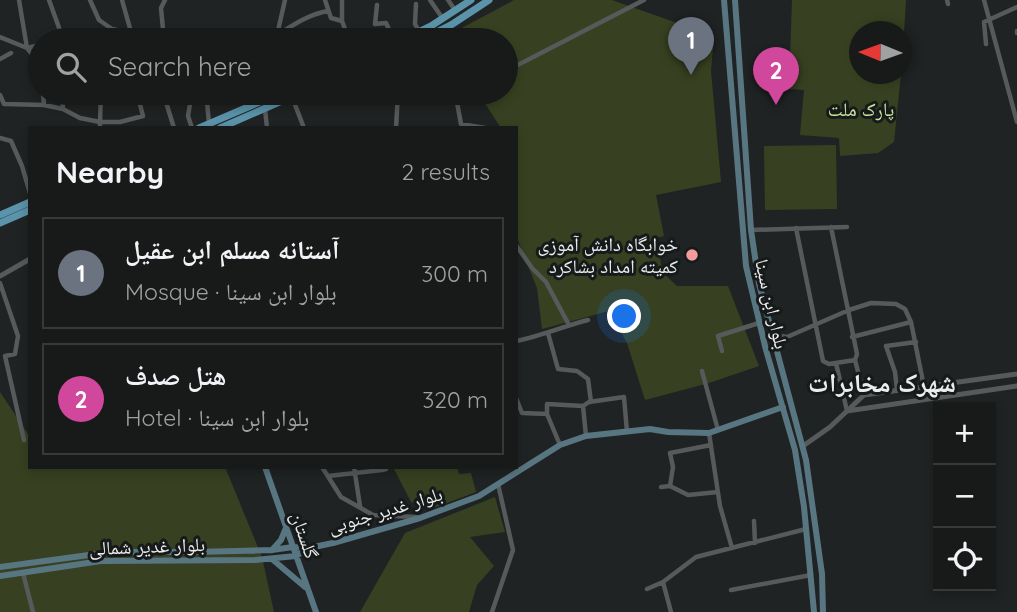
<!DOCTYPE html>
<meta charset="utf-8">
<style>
:root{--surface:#181a1a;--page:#252727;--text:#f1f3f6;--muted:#9fa1a2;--line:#363839;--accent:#f59b9b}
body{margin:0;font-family:Quicksand,"Noto Naskh Arabic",sans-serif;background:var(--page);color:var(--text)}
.controls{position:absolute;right:21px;bottom:21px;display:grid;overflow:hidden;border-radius:0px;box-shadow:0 4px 10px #0003}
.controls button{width:63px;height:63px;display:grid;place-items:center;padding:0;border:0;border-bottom:2px solid var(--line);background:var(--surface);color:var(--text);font:35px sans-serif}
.compass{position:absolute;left:849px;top:21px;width:63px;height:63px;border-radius:50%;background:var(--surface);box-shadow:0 4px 10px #0003;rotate:271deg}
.you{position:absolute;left:625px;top:317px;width:24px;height:24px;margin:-18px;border:5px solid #fff;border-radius:50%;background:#1a73e8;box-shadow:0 0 0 10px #1a73e833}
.badge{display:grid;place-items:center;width:46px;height:46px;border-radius:50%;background:var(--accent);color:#fff;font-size:23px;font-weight:700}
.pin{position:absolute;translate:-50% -58px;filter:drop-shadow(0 2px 4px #0008)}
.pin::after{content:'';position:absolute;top:37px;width:24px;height:21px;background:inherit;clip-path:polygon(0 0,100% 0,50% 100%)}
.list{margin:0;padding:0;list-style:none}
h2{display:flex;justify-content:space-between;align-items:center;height:91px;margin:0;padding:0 28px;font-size:30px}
h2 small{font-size:23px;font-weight:400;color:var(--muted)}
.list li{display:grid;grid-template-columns:46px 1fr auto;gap:21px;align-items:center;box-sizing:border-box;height:112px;margin:0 14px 14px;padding:0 14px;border:2px solid var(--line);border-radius:0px}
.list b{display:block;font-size:26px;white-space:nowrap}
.list p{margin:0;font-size:23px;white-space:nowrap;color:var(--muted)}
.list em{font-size:23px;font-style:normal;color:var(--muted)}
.icon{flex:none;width:38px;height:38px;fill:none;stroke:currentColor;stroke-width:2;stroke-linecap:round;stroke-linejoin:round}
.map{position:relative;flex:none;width:1017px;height:612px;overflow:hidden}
.search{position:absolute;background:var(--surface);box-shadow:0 4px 10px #0003;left:28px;top:28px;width:490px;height:77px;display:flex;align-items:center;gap:18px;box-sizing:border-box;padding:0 24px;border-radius:38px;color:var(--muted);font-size:26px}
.panel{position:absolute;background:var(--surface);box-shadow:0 4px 10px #0003;left:28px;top:126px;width:490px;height:343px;border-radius:0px}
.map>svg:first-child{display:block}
.green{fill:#374121}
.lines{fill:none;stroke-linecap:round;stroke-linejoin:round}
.minor{stroke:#575a5a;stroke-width:4.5}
.tertiary{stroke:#575a5a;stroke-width:5}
.secondary{stroke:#587682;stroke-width:6}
.primary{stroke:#5a93aa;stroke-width:7}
.poi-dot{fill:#f59b9b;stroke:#171a1a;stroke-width:2.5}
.labels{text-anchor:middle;stroke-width:6;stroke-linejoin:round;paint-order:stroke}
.park-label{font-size:19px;fill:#cbe49c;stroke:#171a1a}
.poi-label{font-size:19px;fill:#ebedec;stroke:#171a1a;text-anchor:end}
.street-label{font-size:19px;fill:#ebedec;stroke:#171a1a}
.district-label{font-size:26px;font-weight:bold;fill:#ebedec;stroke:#171a1a}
</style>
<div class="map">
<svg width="1017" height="612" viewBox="0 0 1017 612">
<rect width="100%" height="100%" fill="#202323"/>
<path class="green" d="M514,0H612L714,36L711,71L721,182L656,195L664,236L656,238L663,273L677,286H728L759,366L709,383L645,400L627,343L609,311L542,329L537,288L516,235V128H501L478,93H506V40H460L458,30Z
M792,0H906L902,65V32H860V74H901L894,142L878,153L840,156L839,138L800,135L804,90L789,89Z
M836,145L837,209L765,210L764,146Z
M0,392L30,437V467H225L262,557L274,612H0Z
M393,467H457L459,474L471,473L476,492L434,508L411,502Z
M495,497L505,532L470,537L494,566L477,585L469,612H360L405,533Z"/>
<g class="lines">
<path class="minor" d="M19,0L27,48L40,45
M49,0L62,36
M90,0L99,20L112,29L131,33L135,40
M122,0L131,32
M325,0L331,18L342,21L349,40
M430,0L443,19
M448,0L455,10
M947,0L948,4
M984,0L1017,122
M416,4L415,24L419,31
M377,5L375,24L386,23L394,40
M342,21V0
M1017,31V33
M277,35C293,25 309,14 328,11
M0,37L27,48L32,54L40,57
M56,40L62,36L76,40
M164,40L161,8L165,0
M278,40L277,35L285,0
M986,44L984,22L1017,7
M0,59L11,53
M506,71L644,0
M43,93L44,105
M62,93L63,109
M101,93L100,122H120L143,116L137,93
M168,93L165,99L174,128
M250,93L255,104
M414,93L456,97L461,124L485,128
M0,95L4,104L44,105L63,109L80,118L100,122V128
M292,97L304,128
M456,97L465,93
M191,98L188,116L192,128
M265,109L267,128
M209,123L207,102L211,93
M396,128L398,93
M0,138L11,141L22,166L30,193
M831,227L857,354L855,360L864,395
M796,228L823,361L829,364L855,360
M751,230L847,227
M516,245L532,268L546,282L569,325
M0,283L18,336L15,354L5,356L24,440
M548,333L558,369L577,371L588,379L591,402
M773,335L787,337L849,310L871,303L896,304L905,309L911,322L924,387
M852,337L911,322
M516,341C541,336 564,326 588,320
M722,351L718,336L759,323
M836,363L847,411
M702,371L718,430
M897,390L895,372L886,346L916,342
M516,398L522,413L547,414L560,445
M583,406L589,402L624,397L627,432
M547,414V404L583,406L586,436
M709,433L720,506L732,548
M322,467L341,497L373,515L416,517
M354,467L360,506
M328,476L382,470L386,469L385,467
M670,486L673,467L670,453L711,445
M661,487L670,486L688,495L718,492
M754,521L755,543
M23,573L33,612
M663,582L671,612
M647,589L663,582L696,557L806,529
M731,590L811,575
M492,612L513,550L498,484"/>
<path class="tertiary" d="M0,276L30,259
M847,411L1017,386
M803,446L830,427L864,395L1017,374"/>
<path class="secondary" d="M724,0L746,266L766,350L795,450L804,507L814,612
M735,0L751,230L759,284L806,460L822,574L823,612
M265,467L316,612
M272,550L281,540L286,528
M272,559L305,587
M0,567L111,552H194L272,550L293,547L309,548L333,543L420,518L479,496L560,445L586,436L650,429L668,432L709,433L783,407
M0,576L101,561L255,560L296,556L307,549"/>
<path class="primary" d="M402,40L431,26L471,0
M421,40L451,25L489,0
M199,128L281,93
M220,128L300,93
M0,215L30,202
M0,223L30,210"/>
</g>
<circle class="poi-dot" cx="692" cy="255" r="7"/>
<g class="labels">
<g class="park-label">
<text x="861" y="116">پارک ملت</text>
</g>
<g class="poi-label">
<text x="678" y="251">خوابگاه دانش آموزی<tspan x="678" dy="22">کمیته امداد بشاکرد</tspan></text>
</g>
<g class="street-label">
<text transform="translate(772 304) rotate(77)" y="7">بلوار ابن سینا</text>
<text transform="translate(385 510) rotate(-17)" y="7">بلوار غدیر جنوبی</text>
<text transform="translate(305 535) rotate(71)" y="7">گلستان</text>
<text transform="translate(147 546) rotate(-2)" y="7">بلوار غدیر شمالی</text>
</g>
<g class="district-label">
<text x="882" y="392">شهرک مخابرات</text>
</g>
</g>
</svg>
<div class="controls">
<button>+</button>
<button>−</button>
<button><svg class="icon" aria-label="locate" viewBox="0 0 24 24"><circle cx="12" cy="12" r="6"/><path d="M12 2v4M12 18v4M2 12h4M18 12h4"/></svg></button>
</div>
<svg class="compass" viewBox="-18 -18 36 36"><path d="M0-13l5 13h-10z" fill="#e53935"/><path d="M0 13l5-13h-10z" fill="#9fa1a2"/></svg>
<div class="you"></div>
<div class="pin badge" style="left:691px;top:75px;background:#6b7280">1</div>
<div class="pin badge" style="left:776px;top:105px;background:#d1479c">2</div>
<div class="search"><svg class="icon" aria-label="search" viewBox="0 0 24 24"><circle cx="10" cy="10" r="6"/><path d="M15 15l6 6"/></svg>Search here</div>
<section class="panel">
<h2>Nearby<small>2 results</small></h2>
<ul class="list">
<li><span class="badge" style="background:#6b7280">1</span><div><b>آستانه مسلم ابن عقیل</b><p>Mosque · بلوار ابن سینا</p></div><em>300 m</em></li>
<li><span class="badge" style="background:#d1479c">2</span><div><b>هتل صدف</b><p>Hotel · بلوار ابن سینا</p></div><em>320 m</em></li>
</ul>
</section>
</div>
